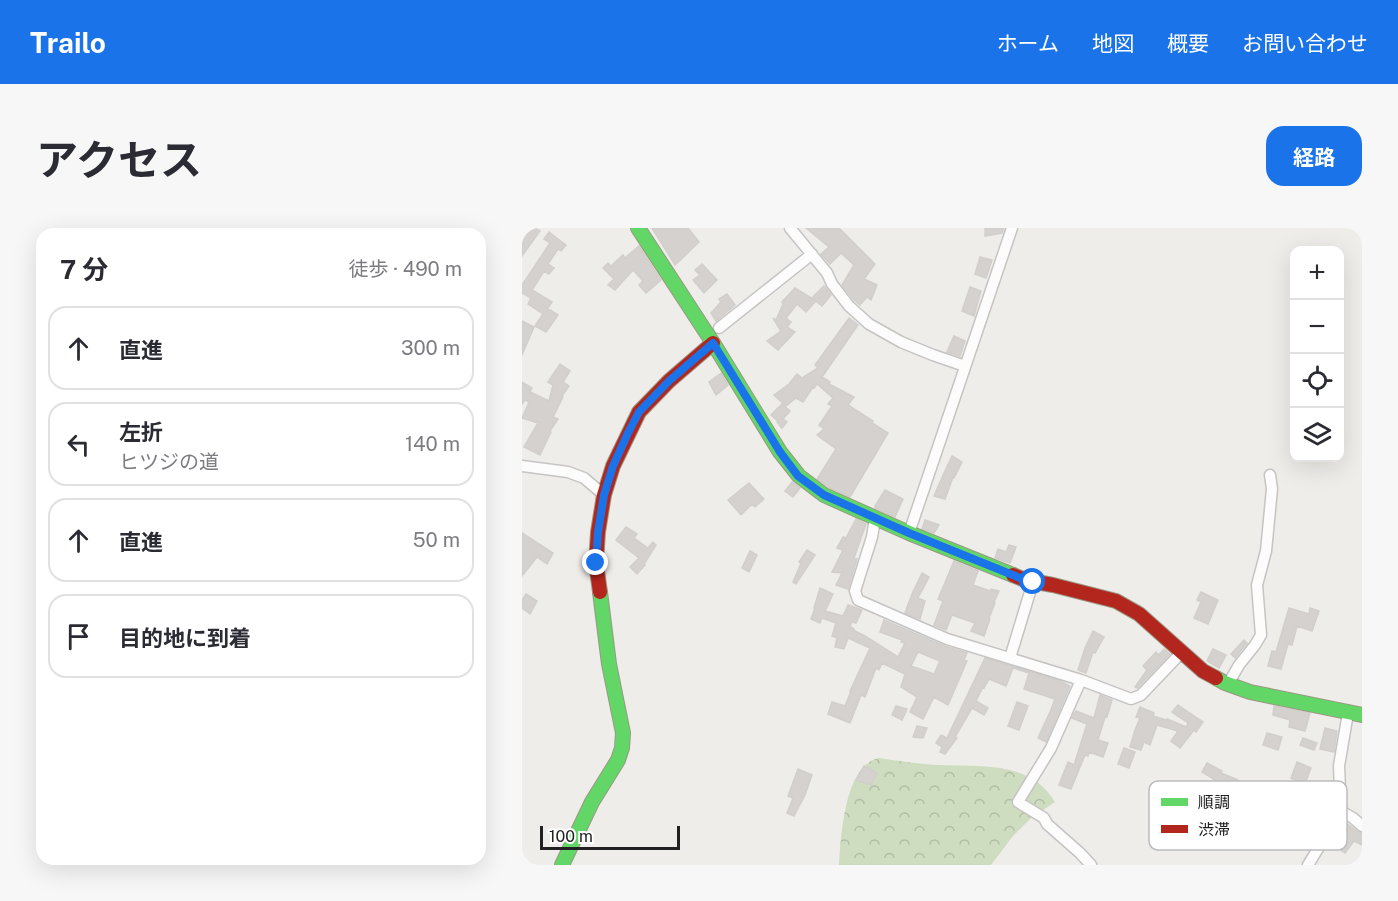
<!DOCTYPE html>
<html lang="ja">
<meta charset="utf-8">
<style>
:root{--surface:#fff;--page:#f7f7f7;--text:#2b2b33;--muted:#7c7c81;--line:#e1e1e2;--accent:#1a73e8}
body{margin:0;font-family:"Public Sans","Noto Sans JP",sans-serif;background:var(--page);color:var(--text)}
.controls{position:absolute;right:18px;top:18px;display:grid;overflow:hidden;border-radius:12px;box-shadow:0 6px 24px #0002}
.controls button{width:54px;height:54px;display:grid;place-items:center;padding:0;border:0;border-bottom:2px solid var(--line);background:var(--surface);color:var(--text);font:30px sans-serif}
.scale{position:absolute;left:18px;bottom:15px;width:140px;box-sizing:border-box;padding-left:6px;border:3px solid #212121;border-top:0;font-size:16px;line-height:21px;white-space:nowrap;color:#212121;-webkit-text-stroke:4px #fff;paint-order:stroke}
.stop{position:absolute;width:18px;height:18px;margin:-14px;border:4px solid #1a73e8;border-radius:50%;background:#fff}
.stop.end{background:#1a73e8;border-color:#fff;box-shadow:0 2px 6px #0008}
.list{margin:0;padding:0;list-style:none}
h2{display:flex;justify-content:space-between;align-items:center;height:78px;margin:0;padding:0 24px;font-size:26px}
h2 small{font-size:20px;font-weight:400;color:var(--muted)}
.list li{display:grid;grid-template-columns:39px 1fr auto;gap:18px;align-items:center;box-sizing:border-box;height:84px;margin:0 12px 12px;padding:0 12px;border:2px solid var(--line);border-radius:18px}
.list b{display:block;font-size:22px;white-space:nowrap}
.list p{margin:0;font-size:20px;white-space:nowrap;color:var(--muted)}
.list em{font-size:20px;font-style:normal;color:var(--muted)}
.icon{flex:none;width:33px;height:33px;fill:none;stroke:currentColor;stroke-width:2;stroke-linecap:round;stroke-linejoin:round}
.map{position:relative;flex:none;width:840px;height:637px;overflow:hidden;border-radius:18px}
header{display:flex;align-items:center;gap:36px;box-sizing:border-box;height:84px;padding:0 30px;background:var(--accent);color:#fff}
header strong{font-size:28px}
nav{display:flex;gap:33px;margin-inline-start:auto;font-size:21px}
.intro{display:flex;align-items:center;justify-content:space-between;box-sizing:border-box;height:144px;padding:0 36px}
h1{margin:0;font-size:42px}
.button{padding:15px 27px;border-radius:18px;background:var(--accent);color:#fff;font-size:21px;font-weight:700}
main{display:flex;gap:36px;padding:0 36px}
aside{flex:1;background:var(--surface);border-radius:18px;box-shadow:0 6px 24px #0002}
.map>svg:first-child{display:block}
.forest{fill:url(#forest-crowns)}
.building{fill:#d4d1cf;stroke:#d2cecb;stroke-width:1.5;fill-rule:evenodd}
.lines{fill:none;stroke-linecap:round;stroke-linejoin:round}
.street-casing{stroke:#c5c4c2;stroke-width:13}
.fast-casing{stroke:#9a9882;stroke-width:16}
.jam-casing{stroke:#9a9882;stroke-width:16}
.street{stroke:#fdfcfc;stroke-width:10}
.fast{stroke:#63d668;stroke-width:14}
.jam{stroke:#b3261e;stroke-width:14}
.route{stroke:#1a73e8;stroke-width:8}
.key{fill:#fff;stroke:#bcbcbc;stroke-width:1.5}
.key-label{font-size:16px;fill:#212121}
</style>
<header>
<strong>Trailo</strong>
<nav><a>ホーム</a><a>地図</a><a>概要</a><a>お問い合わせ</a></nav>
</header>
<div class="intro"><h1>アクセス</h1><a class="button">経路</a></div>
<main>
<aside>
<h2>7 分<small>徒歩 · 490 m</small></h2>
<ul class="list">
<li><svg class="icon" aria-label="ahead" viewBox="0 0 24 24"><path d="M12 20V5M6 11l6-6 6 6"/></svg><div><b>直進</b></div><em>300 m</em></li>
<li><svg class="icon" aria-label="left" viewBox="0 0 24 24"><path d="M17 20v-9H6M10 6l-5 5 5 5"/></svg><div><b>左折</b><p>ヒツジの道</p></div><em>140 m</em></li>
<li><svg class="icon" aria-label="ahead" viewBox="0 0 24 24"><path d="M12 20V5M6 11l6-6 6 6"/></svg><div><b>直進</b></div><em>50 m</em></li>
<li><svg class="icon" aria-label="arrive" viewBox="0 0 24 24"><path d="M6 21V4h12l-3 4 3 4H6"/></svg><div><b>目的地に到着</b></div></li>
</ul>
</aside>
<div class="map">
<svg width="840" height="637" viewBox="0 0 840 637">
<defs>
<pattern id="forest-crowns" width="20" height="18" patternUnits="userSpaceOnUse" patternTransform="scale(1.5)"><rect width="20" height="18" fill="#ceddc0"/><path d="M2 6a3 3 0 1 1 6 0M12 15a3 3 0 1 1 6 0" fill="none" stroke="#b1bda5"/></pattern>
</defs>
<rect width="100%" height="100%" fill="#efedea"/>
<path class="forest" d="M357,530C377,533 396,536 416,537C458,539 508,532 533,574L508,591L491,608L469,637H317C319,609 322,537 357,530Z"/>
<path class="building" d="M0,0H13L18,3L0,28Z
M130,0H166L177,14L153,37Z
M284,0H317L353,36L342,51L355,57L349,72L345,69L338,77L333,73L320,57L332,37L319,25L308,36L299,26L307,19Z
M463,0H482L480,5L463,8Z
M27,4L44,17L39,23L36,21L26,36L32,40L27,46L22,43L10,62L30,74L26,80L22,78L36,87L24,104L13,98L21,86L6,76L9,70L0,65V57L28,15L22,11Z
M117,18L139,52L124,65L117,57L121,53L111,42L93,62L86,57L92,51L81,40L86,35L89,38L101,27L103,30Z
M458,29L470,32L464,50L453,46Z
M180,36L195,52L182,65L171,52L178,47L173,42Z
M302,58L309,67L300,78L290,70Z
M448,59L459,63L452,88L440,83Z
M273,60L294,73L284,84L275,76L264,90L269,94L265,99L273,104L256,122L245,113L259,103L251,90L254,92L261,76L260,74Z
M205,66L213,77L194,93L189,85L199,74L197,71Z
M327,90L336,97L300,149L308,154L307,156L332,169L326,177L351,193L350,195L366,205L328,269L308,260L295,251L314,221L295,207L302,201L297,197L310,178L306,176L311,170L295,156L292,160L291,159L281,174L274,170L264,178L252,167L267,156L275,146L280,150L296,140L293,137Z
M0,93L12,99L0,127Z
M432,108L443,113L438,128L425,124Z
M38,136L48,143L41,154L47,158L40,168L41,169L31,189L36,191L28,203L29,204L18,227L2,219L16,195L0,190L7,174L3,172L0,176V154L10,160L8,164L27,173L31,157L26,154Z
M199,145L206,157L194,167L187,154Z
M260,176L268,183L261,191L265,194L260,200L255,194L256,193L249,187Z
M430,228L440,234L432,250L431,249L423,271L412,268L422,245Z
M270,254L278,260L271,269L263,263Z
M227,255L242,271L233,279L230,276L219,287L206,272Z
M363,262L381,271L373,289L353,280V278Z
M334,291L344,296L332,330L335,331L326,361L314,357L320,345L310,344L321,322L315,320L321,309L324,310Z
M403,292L417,297L412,305L400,301Z
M104,299L115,306L112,310L126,320L131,314L134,317L122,336L123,337L115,346L108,339L117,330L94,312Z
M0,305L31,325L25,336L15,329L0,348Z
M487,317L494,319L488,335L473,330L476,321L484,324Z
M285,322L293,327L274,356L271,354L279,335L277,334Z
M228,323L235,327L227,344L220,340Z
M432,333L456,343L451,357L468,363L469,361L477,363L472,374L473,375L467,390L468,391L462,408L449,403L453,395L430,387L424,402L412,397L421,373L416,371Z
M400,345L407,349L396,370L403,373L398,391L383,385L390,366Z
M298,360L311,366L303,383L321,388L326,377L340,382L334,395L330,394L328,398L332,401L331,402L343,408L376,429L383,415L379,414L380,412L358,404L362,392L422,418L445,425L442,432L445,433L426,477L412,469L401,491L388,484L395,469L379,459L383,446L360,435L357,442L354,440L343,469L339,467L328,495L306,486L310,474L323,478L329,463H328L348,420L326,410L322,421L313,419L315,410L310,408L314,395L300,390L298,395L289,391L293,380H292ZM396,424L418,433L412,446L389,438Z
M679,364L696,372L686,396L672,390L679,374L675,372Z
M4,366L15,373L8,386L0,380V372Z
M767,380L787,386L788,380L797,383L790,403L775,398L770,417L766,416L759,441L746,438L750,423L754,424Z
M571,403L582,409L573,425L571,424L564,445L556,442L563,420Z
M722,412L725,415L713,430L709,426Z
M642,421L648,426L615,460L613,459L625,442L621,438L634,424L637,427Z
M691,421L704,427L697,440L685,433Z
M463,430L538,453L548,458L524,514L516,510L528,484L533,471L502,461L507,445L491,440L484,458L467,451L462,460L461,459L454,473L466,480L462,487L450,480L433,509L435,510L423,526L418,524L420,519L414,515L419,507L425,510Z
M578,467L590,472L585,489H583L576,512L586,515L581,529L567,524L566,528L563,527L549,561L537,557L546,534L552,537L565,496L550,490L554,483L572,490Z
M495,474L506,478L497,502L486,498Z
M656,477L681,494L674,504L672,502L658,520L649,513L656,503L635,497L628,517L622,514L619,522L608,519L613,502L618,490L614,489L618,479L632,485L631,488L644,492L645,491L664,499L666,495L650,484Z
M374,478L385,481L380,492L370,487Z
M752,478L788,485L783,503L767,499L768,492L751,487Z
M395,498L405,500L401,510L391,509Z
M803,500L815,503L812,524L798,521Z
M745,505L760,509L756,522L741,517Z
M781,510L795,515L792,522L778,517Z
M602,520L613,524L607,540L596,536Z
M775,534L789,540L783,556L769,550Z
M685,535L700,543L699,545L716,552L711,565L696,559L698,555L680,544Z
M342,538L355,545L349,557L334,552Z
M276,541L290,547L283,567L272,588L265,585L271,570L266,568Z
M822,593L836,604L840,605V617L832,613L823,625L808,615Z"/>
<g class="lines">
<defs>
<path id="street" d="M268,0L305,45L310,56L327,78L347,96L379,114L411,127L443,138
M197,100L290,26
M0,238L46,244L62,250L82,267
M353,290L350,309L333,363L336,372L425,411L559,452L609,471L619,467L660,424
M387,305L490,0
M488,430L511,354
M559,452L529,520L496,574L522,590L525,596L558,625L569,637
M706,456L717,437L733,417L739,407L735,357L744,323L750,261L748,247
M819,583L831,590L840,598
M786,637L819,583L817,538L826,485"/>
<path id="fast" d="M116,0L191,115L258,224L277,248L302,267L387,305L491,347
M694,450L703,455L728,464L840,487
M40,637L70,574L96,532L100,520L101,505L87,436L78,364"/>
<path id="jam" d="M491,347L503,352L531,357L594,373L617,386L681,443L694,450
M78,364L74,335L76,304L82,267L91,238L117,184L147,153L191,115"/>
</defs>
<use href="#street" class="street-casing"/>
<use href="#fast" class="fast-casing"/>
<use href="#jam" class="jam-casing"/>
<use href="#street" class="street"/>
<use href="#fast" class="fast"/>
<use href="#jam" class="jam"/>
</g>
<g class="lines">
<path class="route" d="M74,335L76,304L82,267L91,238L106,205L117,184L147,153L191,115L258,224L276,248L302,267L387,305L503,352L511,354"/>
</g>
<rect x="627" y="553" width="198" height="69" rx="9" class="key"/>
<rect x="639" y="570" width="27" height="8" fill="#63d668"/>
<rect x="639" y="597" width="27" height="8" fill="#b3261e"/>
<g class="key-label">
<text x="676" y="580">順調</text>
<text x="676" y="607">渋滞</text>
</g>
</svg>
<div class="controls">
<button>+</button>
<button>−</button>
<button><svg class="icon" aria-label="locate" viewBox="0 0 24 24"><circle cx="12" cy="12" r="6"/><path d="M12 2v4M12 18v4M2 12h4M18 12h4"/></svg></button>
<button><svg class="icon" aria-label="layers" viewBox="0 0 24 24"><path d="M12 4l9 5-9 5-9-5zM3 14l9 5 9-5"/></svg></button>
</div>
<div class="scale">100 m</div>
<div class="stop" style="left:511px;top:354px"></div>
<div class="stop end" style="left:74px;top:335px"></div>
</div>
</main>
